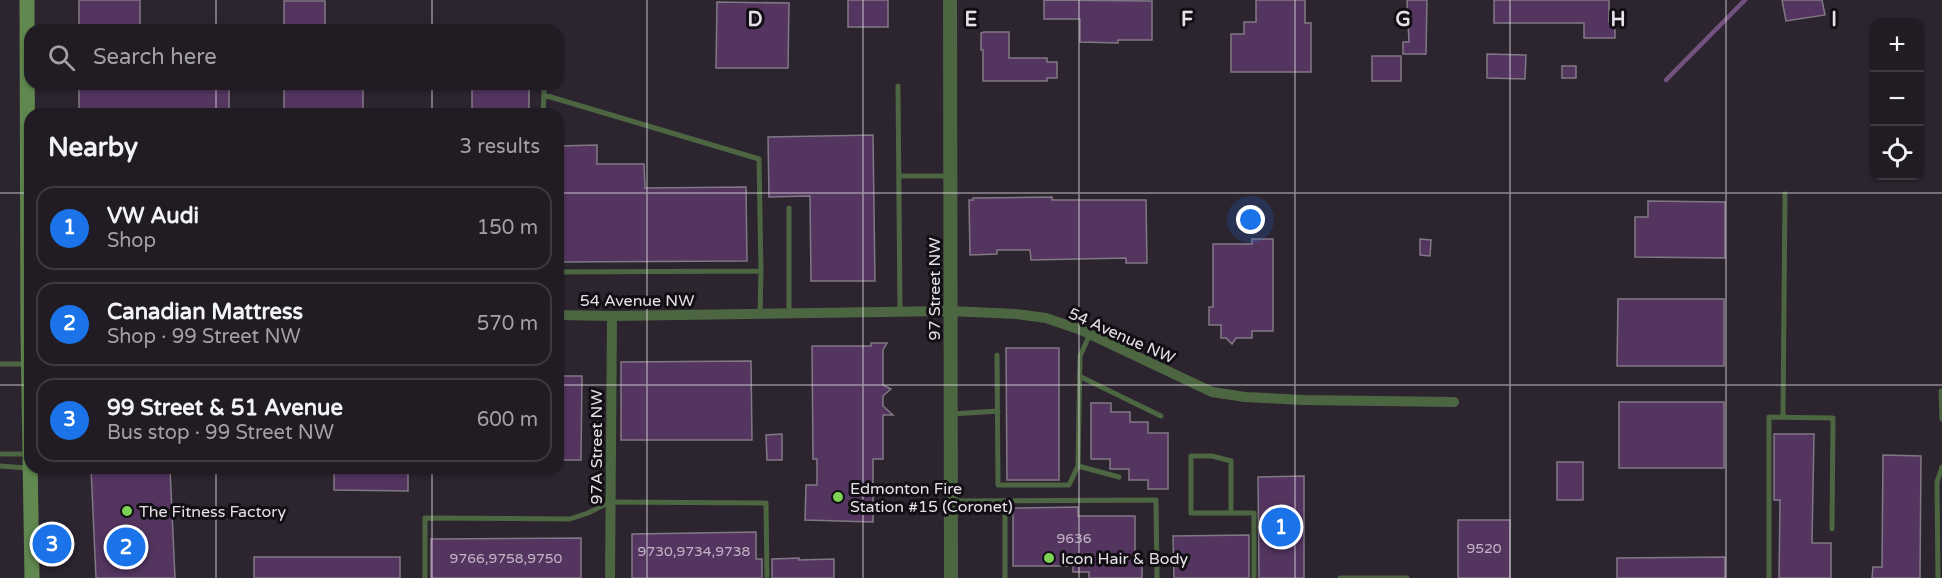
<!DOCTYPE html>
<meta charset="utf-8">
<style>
:root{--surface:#211b23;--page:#2d2830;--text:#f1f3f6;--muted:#a2a1a6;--line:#3e3941;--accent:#1a73e8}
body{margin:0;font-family:"Varela Round",sans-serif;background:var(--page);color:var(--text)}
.controls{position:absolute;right:18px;top:18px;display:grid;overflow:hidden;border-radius:12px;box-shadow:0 2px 4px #0004}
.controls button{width:54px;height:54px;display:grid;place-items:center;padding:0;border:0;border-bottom:2px solid var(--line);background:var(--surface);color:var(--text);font:30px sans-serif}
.you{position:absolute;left:1251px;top:220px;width:21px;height:21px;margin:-15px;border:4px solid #fff;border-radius:50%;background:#1a73e8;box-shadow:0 0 0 9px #1a73e833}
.badge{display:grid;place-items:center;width:39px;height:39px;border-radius:50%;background:var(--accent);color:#fff;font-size:20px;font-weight:700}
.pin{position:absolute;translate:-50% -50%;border:3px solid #fff;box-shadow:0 2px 6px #0006}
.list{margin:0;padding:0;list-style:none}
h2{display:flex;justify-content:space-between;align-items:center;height:78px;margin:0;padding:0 24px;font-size:26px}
h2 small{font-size:20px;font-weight:400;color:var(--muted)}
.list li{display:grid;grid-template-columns:39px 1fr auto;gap:18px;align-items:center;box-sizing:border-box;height:84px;margin:0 12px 12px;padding:0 12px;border:2px solid var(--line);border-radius:18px}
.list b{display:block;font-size:22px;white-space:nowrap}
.list p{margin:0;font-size:20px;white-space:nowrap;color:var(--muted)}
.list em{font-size:20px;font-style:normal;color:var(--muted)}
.icon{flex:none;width:33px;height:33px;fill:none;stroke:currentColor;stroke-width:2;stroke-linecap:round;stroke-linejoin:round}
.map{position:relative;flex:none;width:1942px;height:578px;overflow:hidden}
.search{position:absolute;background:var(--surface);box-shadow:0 2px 4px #0004;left:24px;top:24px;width:540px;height:66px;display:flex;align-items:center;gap:15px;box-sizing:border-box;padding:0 21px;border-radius:18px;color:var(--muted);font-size:22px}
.panel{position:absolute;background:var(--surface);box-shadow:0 2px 4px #0004;left:24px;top:108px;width:540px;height:366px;border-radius:18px}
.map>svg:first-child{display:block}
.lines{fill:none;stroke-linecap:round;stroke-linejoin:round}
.stream{stroke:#72527f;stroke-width:4.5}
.building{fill:#543560;stroke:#817885;stroke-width:1.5}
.service{stroke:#4d6642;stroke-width:5}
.minor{stroke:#4d6642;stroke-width:10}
.tertiary{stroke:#4d6642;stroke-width:14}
.secondary{stroke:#61894f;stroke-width:15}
.grid{fill:none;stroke:#e6e1e8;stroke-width:1.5;stroke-opacity:0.55}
.poi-dot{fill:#7dd153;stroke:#120f14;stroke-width:2}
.labels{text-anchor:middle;stroke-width:6;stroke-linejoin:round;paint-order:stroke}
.number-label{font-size:14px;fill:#c2b6c6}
.street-label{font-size:16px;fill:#e6e1e8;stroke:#120f14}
.poi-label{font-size:16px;fill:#e6e1e8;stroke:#120f14;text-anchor:start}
.grid-label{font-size:20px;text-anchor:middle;font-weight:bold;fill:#e6e1e8;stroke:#120f14;stroke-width:6;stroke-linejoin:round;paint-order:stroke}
</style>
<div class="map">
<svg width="1942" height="578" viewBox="0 0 1942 578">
<rect width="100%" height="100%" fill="#2c242f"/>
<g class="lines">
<path class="stream" d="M1666,80L1745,0"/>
</g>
<path class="building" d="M79,0H140V30H79Z
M848,0H888V27H848Z
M1044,0L1152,1V40H1118V43L1080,42V19H1044Z
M1256,0H1305V23H1311V72H1231V34H1244V22H1256Z
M1407,0H1427L1426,54H1403V42H1409Z
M1494,0H1609V22H1615V38H1584V23H1494Z
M1782,0H1822L1825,15L1786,21Z
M284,1H325V30H284Z
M717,2L789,3L788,68H716Z
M984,32H1009V58H1047V62H1057V78H1047V81H983V50H981V33Z
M1487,54L1526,55L1525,79L1487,78Z
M1372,56H1401V81H1372Z
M1562,66H1576V78H1562Z
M79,84H229V114H79Z
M284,84H363V114H284Z
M529,87V114H472V88Z
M873,135L875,281H811L810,196L769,197L768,137Z
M597,145V164H644L645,188L746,187L747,261L558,262V146Z
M1052,197V200H1146L1147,263H1126V258L1031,260L1030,250H997V254L970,255L969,200H973V198Z
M1648,201L1725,202V258L1635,257V217H1648Z
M1252,239H1273V331H1252V338H1236L1232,344L1226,338H1221V325H1209V307H1213V244H1252Z
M1420,239L1431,240L1430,256L1420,255Z
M1618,299H1724V366H1617Z
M871,343H887L883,350V385L891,389L883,396V406L893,415H883V459H873V522L805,520L806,485H817V459H813L812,346H871Z
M1006,348H1059V480H1007Z
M751,361L752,440H621V362Z
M558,376H582L581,460H558Z
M1619,402H1724V468H1619Z
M1091,403H1111V412H1130V422H1148V433H1168V489H1148V480H1129V469H1110V459H1091Z
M782,434V460H767L766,435Z
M1774,434H1814L1812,543H1831V578H1779L1780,500H1774Z
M1883,455L1921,456L1920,578H1872L1873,567H1882Z
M1557,462H1583V500H1557Z
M91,468H170L175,578H96Z
M334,468H408V491L334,490Z
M1304,476V578H1259L1258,477Z
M1078,507V516H1135V560H1142V578H1089V572H1073V566H1013V508Z
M1458,520H1510V578H1458Z
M756,532V559H762V578H632V534Z
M1249,535V578H1174L1173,536Z
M581,538V578H431V539Z
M254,557H400V578H254Z
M1725,557V578H1617V558Z
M799,558V560L834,559V578H772V559Z"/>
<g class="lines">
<path class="service" d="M898,86L900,312
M544,95V84
M543,114L544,95L759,159L761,271
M899,176H948
M789,208V314
M558,272L761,271L760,314
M997,355L998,485H1069L1078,466L1080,356L1090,334
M0,364H27
M1079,376L1161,416
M1941,391L1942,419
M952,414L998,411
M1783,417L1785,194
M0,454H28
M0,466L27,468
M1078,466L1119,477
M951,501L1156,500L1157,578
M1005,501V578
M1231,513V461L1212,456H1191V513H1254V578
M425,578V518L570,519L588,513L610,502L766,503L767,578
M1340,578H1407
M1769,578V417L1833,418L1832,529
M1938,578L1937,482L1942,467"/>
<path class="minor" d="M558,315L612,316L950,311L1016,314L1046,318L1081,330L1212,392L1245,397L1304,400L1454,402
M610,578L612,316"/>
<path class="tertiary" d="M950,0L951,578"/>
<path class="secondary" d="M27,0L28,334L32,578"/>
</g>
<path class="grid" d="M216,0V30M432,0V30M647,0V578M863,0V578M1079,0V578M1295,0V578M1510,0V578M1726,0V578M216,84V114M432,84V114M0,193H30M558,193H1942M0,385H30M558,385H1942M216,468V578M432,468V578"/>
<g class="poi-dot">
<circle cx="838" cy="497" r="6"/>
<circle cx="127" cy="511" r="6"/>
<circle cx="1049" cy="558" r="6"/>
</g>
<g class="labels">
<g class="number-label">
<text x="1074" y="543">9636</text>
<text x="1484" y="553">9520</text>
<text x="694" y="556">9730,9734,9738</text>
<text x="506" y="563">9766,9758,9750</text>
</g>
<g class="street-label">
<text transform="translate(934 289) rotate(-90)" y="6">97 Street NW</text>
<text x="637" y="306">54 Avenue NW</text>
<text transform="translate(1122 335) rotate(24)" y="6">54 Avenue NW</text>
<text transform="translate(596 447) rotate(-90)" y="6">97A Street NW</text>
</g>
<g class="poi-label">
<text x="850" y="494">Edmonton Fire<tspan x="850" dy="18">Station #15 (Coronet)</tspan></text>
<text x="139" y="517">The Fitness Factory</text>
<text x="1061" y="564">Icon Hair &amp; Body</text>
</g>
</g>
<g class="grid-label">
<text x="755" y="26">D</text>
<text x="971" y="26">E</text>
<text x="1187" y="26">F</text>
<text x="1403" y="26">G</text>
<text x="1618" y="26">H</text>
<text x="1834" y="26">I</text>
</g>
</svg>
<div class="controls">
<button>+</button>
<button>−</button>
<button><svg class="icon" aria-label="locate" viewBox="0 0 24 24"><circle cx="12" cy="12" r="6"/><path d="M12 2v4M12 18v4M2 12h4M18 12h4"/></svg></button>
</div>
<div class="you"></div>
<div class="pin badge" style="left:1281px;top:527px">1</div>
<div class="pin badge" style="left:126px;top:547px">2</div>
<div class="pin badge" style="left:52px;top:544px">3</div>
<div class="search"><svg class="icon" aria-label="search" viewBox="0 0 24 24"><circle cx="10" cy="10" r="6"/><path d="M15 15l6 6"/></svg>Search here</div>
<section class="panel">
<h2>Nearby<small>3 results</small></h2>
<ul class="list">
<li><span class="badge">1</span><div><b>VW Audi</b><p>Shop</p></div><em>150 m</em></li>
<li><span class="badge">2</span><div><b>Canadian Mattress</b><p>Shop · 99 Street NW</p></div><em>570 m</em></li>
<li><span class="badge">3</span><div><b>99 Street &amp; 51 Avenue</b><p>Bus stop · 99 Street NW</p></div><em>600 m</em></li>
</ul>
</section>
</div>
